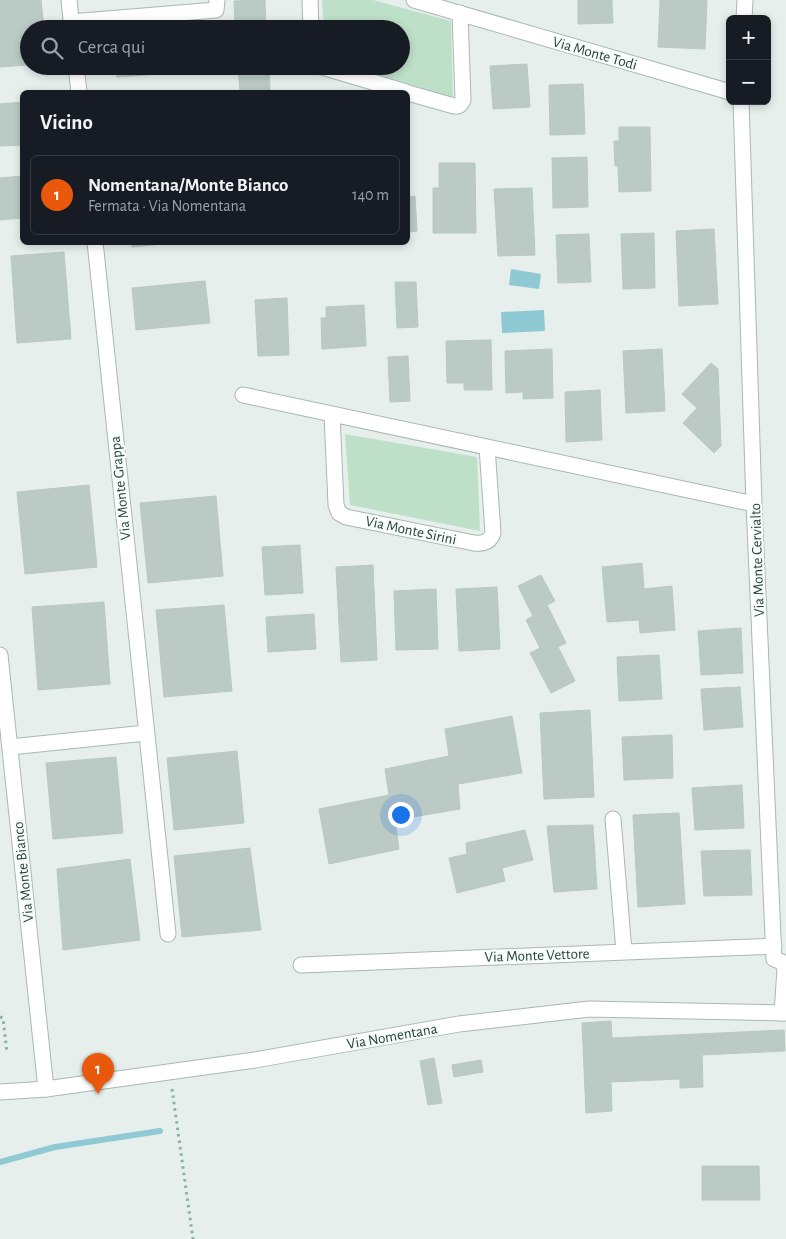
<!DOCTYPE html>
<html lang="it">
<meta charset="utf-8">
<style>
:root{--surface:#171b24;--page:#242831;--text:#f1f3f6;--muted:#9ea1a6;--line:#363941;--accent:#ea580c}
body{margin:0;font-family:"Alegreya Sans",sans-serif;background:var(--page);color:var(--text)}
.controls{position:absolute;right:15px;top:15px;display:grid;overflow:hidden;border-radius:8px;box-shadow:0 2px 8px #0003}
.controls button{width:45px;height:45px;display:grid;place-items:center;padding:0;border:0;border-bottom:1px solid var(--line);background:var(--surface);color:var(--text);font:25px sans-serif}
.you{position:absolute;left:400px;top:814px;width:18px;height:18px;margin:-12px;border:4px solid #fff;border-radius:50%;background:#1a73e8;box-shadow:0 0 0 8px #1a73e833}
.badge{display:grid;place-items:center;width:32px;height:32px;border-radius:50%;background:var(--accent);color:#fff;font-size:16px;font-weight:700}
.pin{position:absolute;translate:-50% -41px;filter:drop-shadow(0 1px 2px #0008)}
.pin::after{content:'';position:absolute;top:26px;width:18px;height:15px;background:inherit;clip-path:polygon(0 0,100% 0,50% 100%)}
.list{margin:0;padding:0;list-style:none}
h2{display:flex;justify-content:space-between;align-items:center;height:65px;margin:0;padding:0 20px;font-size:21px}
h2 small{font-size:16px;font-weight:400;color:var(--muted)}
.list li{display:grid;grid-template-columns:32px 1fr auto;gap:15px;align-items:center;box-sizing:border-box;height:80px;margin:0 10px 10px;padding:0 10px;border:1px solid var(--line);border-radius:8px}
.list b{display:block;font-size:19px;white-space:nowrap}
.list p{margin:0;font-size:16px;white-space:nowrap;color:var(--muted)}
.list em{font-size:16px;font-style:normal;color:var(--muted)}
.icon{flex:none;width:28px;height:28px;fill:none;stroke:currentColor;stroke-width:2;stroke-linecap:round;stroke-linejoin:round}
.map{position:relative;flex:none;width:786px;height:1239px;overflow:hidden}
.search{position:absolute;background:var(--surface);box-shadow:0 2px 8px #0003;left:20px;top:20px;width:390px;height:55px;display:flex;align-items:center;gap:12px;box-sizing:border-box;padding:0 18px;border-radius:28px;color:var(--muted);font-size:19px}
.panel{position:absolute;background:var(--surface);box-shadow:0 2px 8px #0003;left:20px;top:90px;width:390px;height:155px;border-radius:8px}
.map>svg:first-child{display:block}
.green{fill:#bfe0c8}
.water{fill:#8ec9d4}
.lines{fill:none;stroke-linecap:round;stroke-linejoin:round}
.stream{stroke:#8ec9d4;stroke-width:6}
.building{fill:#bbcac4;stroke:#b8c9c2}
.pedestrian-casing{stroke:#a8b8b2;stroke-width:17}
.minor-casing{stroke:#a8b8b2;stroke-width:17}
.tertiary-casing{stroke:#a8b8b2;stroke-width:17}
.path{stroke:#86b3a5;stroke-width:3;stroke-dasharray:2.5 4;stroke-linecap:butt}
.pedestrian{stroke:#fff;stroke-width:15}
.minor{stroke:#fff;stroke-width:15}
.tertiary{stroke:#fff;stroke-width:15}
.labels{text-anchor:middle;stroke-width:4.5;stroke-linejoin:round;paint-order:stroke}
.street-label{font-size:15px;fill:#24423a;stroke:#f7fbf9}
</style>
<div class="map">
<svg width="786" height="1239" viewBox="0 0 786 1239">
<rect width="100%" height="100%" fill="#e6efeb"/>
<path class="green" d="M322,0H373L451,21L453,98L351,66H401V29H324Z
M345,434L477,457L480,531L350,505Z"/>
<path class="water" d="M511,269L541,274L539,289L509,285Z
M544,310L545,331L502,333L501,312Z"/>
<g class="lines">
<path class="stream" d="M0,1162L55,1147L160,1131"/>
</g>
<path class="building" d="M0,0H41L44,29H29V65L0,67Z
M265,0L266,29H235L234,1Z
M578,0H612L613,23L578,24Z
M660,0H707L705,49L658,47Z
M527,64L530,107L493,109L490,66Z
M116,66H187L188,72L117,77Z
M238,66H269L270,90L240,91Z
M583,84L585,134L550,135L549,85Z
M22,102V145L0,146V104Z
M619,127H650L651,191L619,192L618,166H615L614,141H619Z
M587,157L588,207L553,208L552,158Z
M439,163H475L476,233H433V188H439Z
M22,176V218L0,220V178Z
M532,188L535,255L498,256L494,189Z
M415,196L417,231L408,232V197Z
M714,229L718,304L679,306L676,231Z
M654,233L655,288L623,289L621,234Z
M589,234L591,282L558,283L556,235Z
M131,242H182L132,247Z
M64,252L71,339L17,343L11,256Z
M205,281L210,323L136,330L132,288Z
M395,282H416L418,327L397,328Z
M287,298L289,355L258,356L255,300Z
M364,305L366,346L322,349L321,318H326V307Z
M491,340L492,390H464V383H447L446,341Z
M552,349L553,398L523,399V392L506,393L505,351Z
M662,349L665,411L626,413L623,351Z
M408,356L410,401L390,402L388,357Z
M711,363L718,369L721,446L714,453L683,423L697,408L682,394Z
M600,390L602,440L566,442L565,392Z
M89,485L97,567L25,574L17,492Z
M216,496L223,576L148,583L140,503Z
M300,545L303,593L265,595L262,547Z
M642,563L644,589L672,586L675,630L640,633L639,620L607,622L602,567Z
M373,565L377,660L341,662L336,567Z
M541,575L555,601L547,605L566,643L558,647L575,681L551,693L530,653L540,648L526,620L533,616L518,586Z
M497,587L500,649L459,651L456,589Z
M436,589L438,649L396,650L394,591Z
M104,602L110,684L38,690L32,607Z
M224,605L232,691L164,697L156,610Z
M314,614L316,649L268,652L266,617Z
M741,628L743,673L701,675L698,631Z
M659,655L662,699L619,701L617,657Z
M740,687L743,727L704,730L701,689Z
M590,710L594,797L544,799L540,713Z
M512,716L522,773L458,784L460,809L395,820L399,849L329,864L319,809L389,795L385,769L449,756L445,729Z
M672,735L673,778L624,780L622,737Z
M237,751L244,823L174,830L167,758Z
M116,757L123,833L53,839L46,763Z
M742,785L744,828L695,830L692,788Z
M679,813L685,904L638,907L633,815Z
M593,825L597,889L554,892L547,826Z
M525,830L533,860L502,868L505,881L457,893L449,858L467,854L466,843Z
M250,848L261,930L182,937L174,856Z
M750,850L752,895L704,896L701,851Z
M130,859L140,940L63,950L57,869Z
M611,1021L612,1038L784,1030L785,1051L702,1055L703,1087L680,1088V1079L611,1082L612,1111L586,1113L582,1023Z
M434,1058L442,1103L428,1105L420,1061Z
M481,1060L483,1072L454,1077L452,1065Z
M702,1166H759L760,1200H702Z"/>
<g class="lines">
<defs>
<path id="pedestrian" d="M71,22L216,10L217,0"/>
<path id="minor" d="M69,0L72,29
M310,0L311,29
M414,0L730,92
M744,19L745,0
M76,66L79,92
M319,66L406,92
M408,93L454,106C459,107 461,105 463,100L460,13
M741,101L754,504L774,959L782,962L785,969L782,1013
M95,242L168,934
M243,395L754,504
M332,414L336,505L339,513L346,517L474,543C483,544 490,542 493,533L487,447
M0,655L46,1089
M10,747L146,733
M613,819L624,952
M301,965L774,946"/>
<path id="tertiary" d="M0,1092L46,1089L255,1060L459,1024L589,1009L786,1013"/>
</defs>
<use href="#pedestrian" class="pedestrian-casing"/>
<use href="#minor" class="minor-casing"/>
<use href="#tertiary" class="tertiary-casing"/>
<path class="path" d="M0,1017L3,1018L7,1053
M172,1089L193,1239"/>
<use href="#pedestrian" class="pedestrian"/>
<use href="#minor" class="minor"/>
<use href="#tertiary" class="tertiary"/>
</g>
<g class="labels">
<g class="street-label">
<text transform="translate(595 53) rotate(16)" y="5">Via Monte Todi</text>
<text transform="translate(120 488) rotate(-96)" y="5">Via Monte Grappa</text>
<text transform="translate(411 530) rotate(12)" y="5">Via Monte Sirini</text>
<text transform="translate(757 560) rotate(-92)" y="5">Via Monte Cervialto</text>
<text transform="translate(23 872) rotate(-96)" y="5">Via Monte Bianco</text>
<text transform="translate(537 955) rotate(-2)" y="5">Via Monte Vettore</text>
<text transform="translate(392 1036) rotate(-10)" y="5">Via Nomentana</text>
</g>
</g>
</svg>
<div class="controls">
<button>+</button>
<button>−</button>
</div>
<div class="you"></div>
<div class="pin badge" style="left:98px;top:1094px">1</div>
<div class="search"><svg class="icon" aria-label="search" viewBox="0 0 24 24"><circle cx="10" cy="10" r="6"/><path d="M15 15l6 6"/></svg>Cerca qui</div>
<section class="panel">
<h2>Vicino<small></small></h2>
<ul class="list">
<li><span class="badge">1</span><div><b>Nomentana/Monte Bianco</b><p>Fermata · Via Nomentana</p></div><em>140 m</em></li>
</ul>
</section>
</div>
